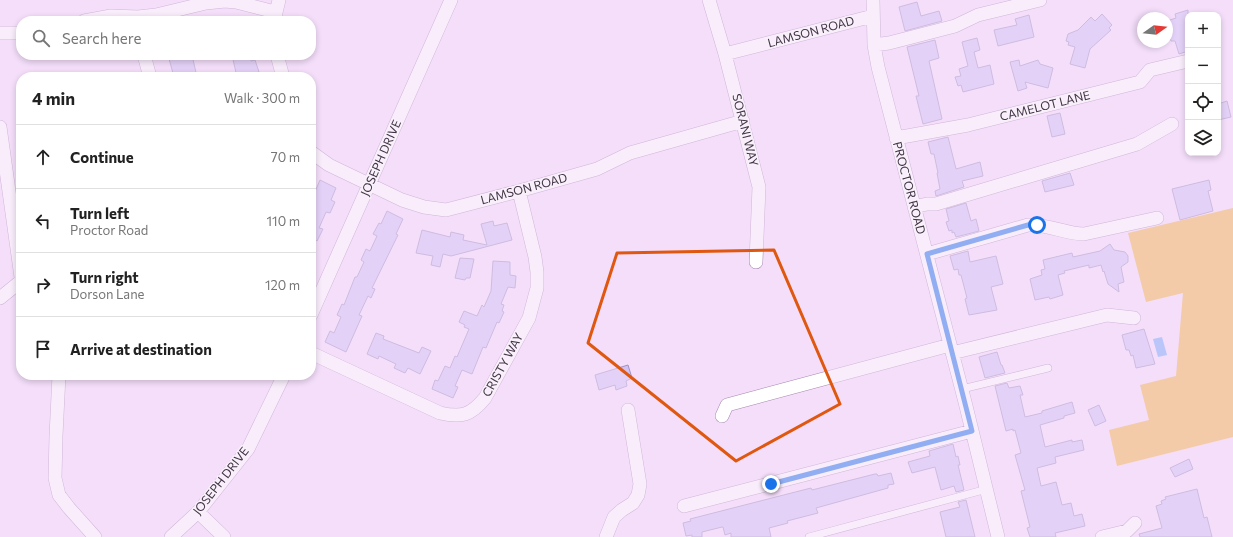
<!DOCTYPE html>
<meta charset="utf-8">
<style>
:root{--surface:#fff;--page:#f2f2f2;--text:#222;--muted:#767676;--line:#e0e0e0}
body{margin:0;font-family:Commissioner,sans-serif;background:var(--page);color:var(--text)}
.controls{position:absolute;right:12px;top:12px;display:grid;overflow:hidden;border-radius:8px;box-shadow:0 2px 6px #0003}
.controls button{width:36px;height:36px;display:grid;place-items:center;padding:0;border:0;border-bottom:1px solid var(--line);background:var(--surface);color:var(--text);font:20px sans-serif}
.compass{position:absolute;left:1137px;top:12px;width:36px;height:36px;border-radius:50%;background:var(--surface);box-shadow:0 2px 6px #0003;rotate:75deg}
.stop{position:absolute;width:12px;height:12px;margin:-9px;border:3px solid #1a73e8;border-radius:50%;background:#fff}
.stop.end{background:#1a73e8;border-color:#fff;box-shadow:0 1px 4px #0008}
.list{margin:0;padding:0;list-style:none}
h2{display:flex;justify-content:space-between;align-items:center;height:52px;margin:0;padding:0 16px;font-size:17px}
h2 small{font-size:13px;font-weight:400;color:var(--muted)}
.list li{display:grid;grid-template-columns:26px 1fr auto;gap:12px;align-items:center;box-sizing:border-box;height:64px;padding:0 16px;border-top:1px solid var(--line)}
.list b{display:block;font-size:15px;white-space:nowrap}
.list p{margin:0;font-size:13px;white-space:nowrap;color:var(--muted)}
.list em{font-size:13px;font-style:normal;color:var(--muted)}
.icon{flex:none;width:22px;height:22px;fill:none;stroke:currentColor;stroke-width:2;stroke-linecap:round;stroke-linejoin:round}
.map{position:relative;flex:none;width:1233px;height:537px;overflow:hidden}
.search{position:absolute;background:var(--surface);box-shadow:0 2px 6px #0003;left:16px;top:16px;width:300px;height:44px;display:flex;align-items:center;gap:10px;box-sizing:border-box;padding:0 14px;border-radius:16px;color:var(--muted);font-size:15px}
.panel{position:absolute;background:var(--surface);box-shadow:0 2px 6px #0003;left:16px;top:72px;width:300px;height:308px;border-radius:16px}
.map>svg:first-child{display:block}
.green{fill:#f1b447}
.water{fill:#74a9fa}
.building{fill:#d1c2f4;stroke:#a091c1}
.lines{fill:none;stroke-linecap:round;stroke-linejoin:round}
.service-casing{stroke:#a685af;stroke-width:8}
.minor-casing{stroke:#a685af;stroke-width:14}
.service{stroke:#fff;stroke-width:7}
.minor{stroke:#fff;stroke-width:13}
.route{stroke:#1a73e8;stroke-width:5}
.marked{fill:none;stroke:#e0570f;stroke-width:3;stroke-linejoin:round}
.labels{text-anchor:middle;stroke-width:3;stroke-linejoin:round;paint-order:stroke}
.street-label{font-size:12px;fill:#433547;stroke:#f8f1fa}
</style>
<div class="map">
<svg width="1233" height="537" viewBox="0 0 1233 537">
<rect width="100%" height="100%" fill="#f4defa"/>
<path class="green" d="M1233,208V437L1117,466L1109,430L1149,420L1140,385L1176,376L1183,293L1146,302L1128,233Z"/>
<path class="water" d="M1162,337L1167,355L1158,357L1153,339Z"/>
<path class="building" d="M917,2L921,16L939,11L942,21L905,31L899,7Z
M1188,10V51L1179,54L1175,41H1171L1167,26V21L1176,18L1175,14Z
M1102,14L1112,25L1109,28L1111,30L1090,49L1085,68L1070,64L1075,47L1068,45L1069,42L1066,41L1068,34L1078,30L1091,17L1095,21Z
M1029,15L1034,37L998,46L994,30L1017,25L1015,19Z
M977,38L980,50L974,52L978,68L990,65L994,84L963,92L961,85L958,86L955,77L961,76L959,69L968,66L962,42Z
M935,40L939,58L929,61L942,119L923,124L916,96H919L907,47Z
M168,55H192L197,77H174Z
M232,55H250L251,61L255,60L259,72L255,73L256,77H237Z
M1019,60L1020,66L1038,60L1040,64L1053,68L1048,88L1025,82L1027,88L1018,91L1010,62Z
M1227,101L1231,117L1218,120V104Z
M1060,113L1065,134L1052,137L1047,116Z
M948,137L956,169L980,162L983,176L962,181L964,187L936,196L935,191L940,189L937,173H938L934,154H931L928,142Z
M1070,173L1074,185L1045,192L1042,181Z
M320,180L336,188L331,200L335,202L330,213L326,212L319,228L323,229L317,241L314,239L311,246V201Z
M1209,180L1211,190L1208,191L1213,211L1180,220L1172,189Z
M966,203L971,221L976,219L979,231L956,237L954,232L952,233V230L949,231L946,222L949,221L946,209Z
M387,211L403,219L396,234L398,235L372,288L375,289L371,298L368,296L359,315L362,316L346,352L325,342L330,331L334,333L341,317L337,315L342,304L344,305L355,277H357L364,262L361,260L366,249L370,251L377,236L373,234L379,223L381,224Z
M493,221L494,226L507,223L512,240L451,256L443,254L440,267L431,265L433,256L416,253L422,230L450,237L451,232L464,235L463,240L487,245L481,224Z
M1110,244L1114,250L1125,252L1128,256V262L1121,267L1124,282L1118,284L1119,292L1108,284L1104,271L1103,272L1101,265L1089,268V265L1064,271L1065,273L1058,275L1063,295L1050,299L1049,297L1035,300L1030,279L1042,275L1041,270L1045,269L1043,260L1072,253L1073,257L1100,251Z
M968,251L970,262L996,256L1003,284L991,287L997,310L969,315L965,299L967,298L961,275H959L958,269L954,270L950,256Z
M460,258L474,259L470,278H466L465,280L455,278Z
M493,261L510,262V275L516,276L515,288L508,287L501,304L504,305L502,311L504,312L499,323L497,322L486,348L483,347L472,374L462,370L455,386L458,387L453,398L432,389L435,380L438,381L445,366L450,368L455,356L457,357L469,329L464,327L465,325L459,322L464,311L477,316L482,305L484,307L491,291Z
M1144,329L1155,364L1136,368L1133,355L1131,356L1129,350H1126L1122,335Z
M376,333L384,336L383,339L419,353L422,347L431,351L420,374L408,368L405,373L394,368L396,364L379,356L378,359L367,354Z
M997,352L1001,365H1002L1005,373L985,378L979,357Z
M628,365L632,378L626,381L627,386L616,390L615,385L599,390L595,375Z
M1007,383L1009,388L1020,386L1023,395H1020L1025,417L1042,413V411L1072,402L1075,413L1064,416V418L1040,425L1045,447L1072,440V442L1082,440L1084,450L1055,457L1056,463L1037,468L1041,486L1056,482L1062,505L1071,503L1074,516L1082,514L1085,526L1055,533L1056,537H1030L1027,528L1030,527L1021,491L1025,490L1015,455L1021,453L1015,430L1013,431V429L1006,431L995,386Z
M1099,405L1106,421L1095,426L1088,410Z
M953,444L956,457L958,456L960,465H958L964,490L956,492L954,486L941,490L935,467L912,473L908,462L930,456L929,451Z
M1189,459L1193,469L1175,477L1170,468Z
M891,473L894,484L888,485V488L816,508L818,513L787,521L788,523L769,528L771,537H731V533L725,535L723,527H722L702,532V537H692V535L686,536L683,523L691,521L690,519L811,488L812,490L875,474H877L878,476Z
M1197,489L1204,518L1207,517L1212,537H1140L1139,534L1162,528L1156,506L1162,504L1161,501L1166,499L1165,497Z
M966,500L975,537H946L940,512L960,507L958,502Z"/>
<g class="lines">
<defs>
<path id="service" d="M962,389L1048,368
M809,537L987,489"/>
<path id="minor" d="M709,0L725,54L759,187L756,262
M873,0L874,45L878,67L965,402L998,537
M84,21L111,16L138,17L156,15L206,3L225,1L236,2L275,12
M274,21L279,0
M0,33H21
M874,45L889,43L955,26L978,15L1040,0
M725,54L873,16
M144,55L150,77
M277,55L283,77
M0,127L21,277
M896,138L968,125L1140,82L1150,70L1188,61
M311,152L329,165L402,200L424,207L446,210L519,191L597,169L630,153L743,121
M914,207L927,204H936L1137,144L1172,124
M927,254L1028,225C1049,224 1065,234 1084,234L1157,218
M0,298L21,281
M311,315L451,0
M311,353L440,413C462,418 471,415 485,398L529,318L537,288V272L535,257L519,191
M952,353L1107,315L1134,318
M59,375L56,436L55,478L59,495L69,508L95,537
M722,416L727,405L950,345
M684,506L972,431
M198,512L224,537
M171,537L198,512L248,449L284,375
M606,537L614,517L622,510L633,503L638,495L640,484L628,410
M1102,537L1127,531L1135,523"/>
</defs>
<use href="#service" class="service-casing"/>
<use href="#minor" class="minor-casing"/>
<use href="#service" class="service"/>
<use href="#minor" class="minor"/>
</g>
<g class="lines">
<path class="route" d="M771,484L972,431L927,254L1028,225H1037"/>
</g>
<path d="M0 0H1233V537H0ZM774,250L840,404L736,461L588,343L617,253Z" fill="#f4defa" fill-opacity=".55" fill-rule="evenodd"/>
<path class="marked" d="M774,250L840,404L736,461L588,343L617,253Z"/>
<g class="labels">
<g class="street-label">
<text transform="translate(811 32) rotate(-15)" y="4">LAMSON ROAD</text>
<text transform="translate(1045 106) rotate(-14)" y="4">CAMELOT LANE</text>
<text transform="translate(745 130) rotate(76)" y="4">SORANI WAY</text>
<text transform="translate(381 158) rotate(-66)" y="4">JOSEPH DRIVE</text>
<text transform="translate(909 188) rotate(75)" y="4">PROCTOR ROAD</text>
<text transform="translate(524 189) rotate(-15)" y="4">LAMSON ROAD</text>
<text transform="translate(503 365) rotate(-61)" y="4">CRISTY WAY</text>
<text transform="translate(221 481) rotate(-52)" y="4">JOSEPH DRIVE</text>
</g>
</g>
</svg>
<div class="controls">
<button>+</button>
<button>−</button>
<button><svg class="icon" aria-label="locate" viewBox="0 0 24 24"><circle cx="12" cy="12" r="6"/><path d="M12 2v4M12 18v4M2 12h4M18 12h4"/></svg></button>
<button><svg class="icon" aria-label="layers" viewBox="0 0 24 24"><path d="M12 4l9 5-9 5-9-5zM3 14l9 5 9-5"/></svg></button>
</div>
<svg class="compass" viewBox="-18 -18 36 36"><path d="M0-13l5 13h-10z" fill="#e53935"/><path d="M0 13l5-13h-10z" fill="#767676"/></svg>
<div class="stop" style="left:1037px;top:225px"></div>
<div class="stop end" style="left:771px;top:484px"></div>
<div class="search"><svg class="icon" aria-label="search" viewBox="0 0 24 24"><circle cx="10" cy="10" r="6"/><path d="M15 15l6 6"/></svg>Search here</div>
<section class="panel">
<h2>4 min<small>Walk · 300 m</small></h2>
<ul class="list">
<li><svg class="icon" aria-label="ahead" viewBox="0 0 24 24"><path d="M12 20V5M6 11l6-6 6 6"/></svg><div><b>Continue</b></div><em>70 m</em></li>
<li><svg class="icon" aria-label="left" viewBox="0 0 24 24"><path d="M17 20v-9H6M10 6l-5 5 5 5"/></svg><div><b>Turn left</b><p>Proctor Road</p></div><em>110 m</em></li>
<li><svg class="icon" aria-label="right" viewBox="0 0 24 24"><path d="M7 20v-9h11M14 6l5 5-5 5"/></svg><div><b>Turn right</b><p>Dorson Lane</p></div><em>120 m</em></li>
<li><svg class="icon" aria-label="arrive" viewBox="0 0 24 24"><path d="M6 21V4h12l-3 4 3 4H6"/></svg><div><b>Arrive at destination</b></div></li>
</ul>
</section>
</div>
